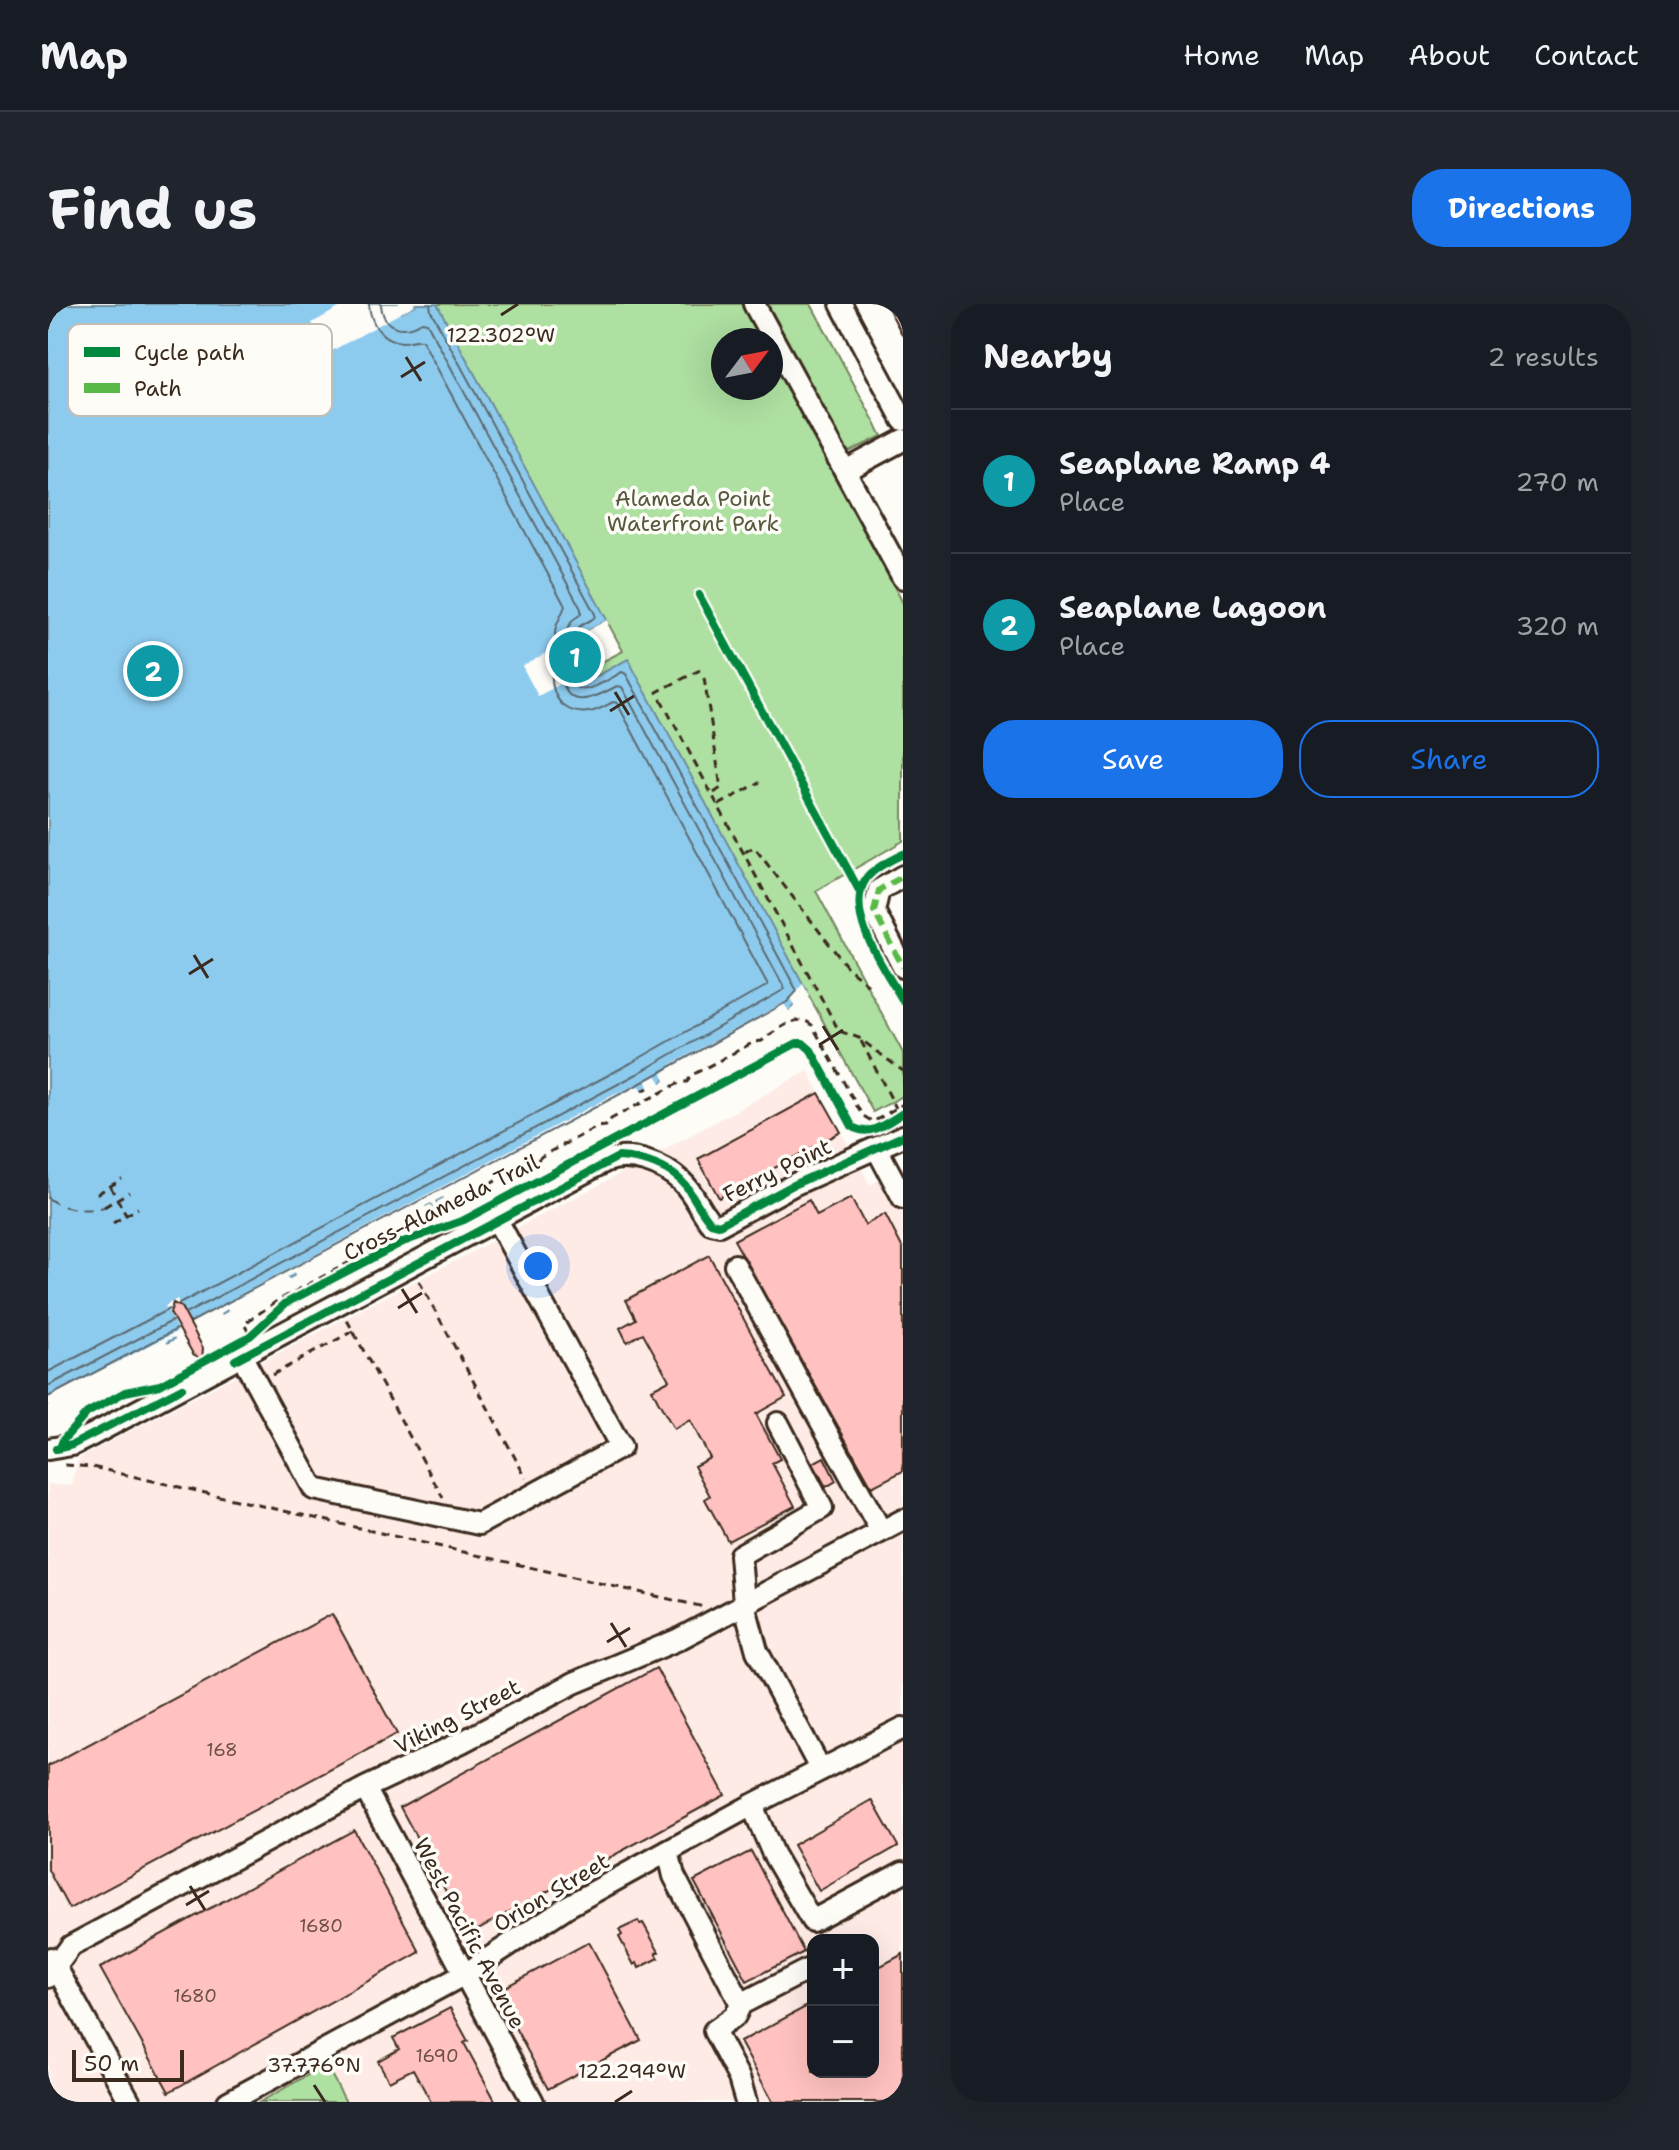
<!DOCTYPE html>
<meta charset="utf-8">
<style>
:root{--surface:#171b24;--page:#20242c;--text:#f1f3f6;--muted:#9ea1a6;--line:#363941;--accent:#1a73e8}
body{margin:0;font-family:"Shantell Sans",sans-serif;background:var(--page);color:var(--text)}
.controls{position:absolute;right:24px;bottom:24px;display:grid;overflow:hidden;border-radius:16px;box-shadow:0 8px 32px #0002}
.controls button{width:72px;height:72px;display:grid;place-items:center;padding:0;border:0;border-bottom:2px solid var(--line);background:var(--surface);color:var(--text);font:40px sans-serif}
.compass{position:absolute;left:663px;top:24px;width:72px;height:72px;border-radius:50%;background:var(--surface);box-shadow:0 8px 32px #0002;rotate:58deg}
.scale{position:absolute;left:24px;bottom:20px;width:112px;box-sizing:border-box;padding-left:8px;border:4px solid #3b2a1e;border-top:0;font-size:22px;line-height:28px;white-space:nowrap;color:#3b2a1e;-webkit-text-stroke:6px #fdfcf7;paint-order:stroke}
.you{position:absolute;left:490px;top:962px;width:28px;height:28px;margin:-20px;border:6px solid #fff;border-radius:50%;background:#1a73e8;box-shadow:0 0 0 12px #1a73e833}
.badge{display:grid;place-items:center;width:52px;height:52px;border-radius:50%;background:var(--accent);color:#fff;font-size:26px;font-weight:700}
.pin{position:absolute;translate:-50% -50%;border:4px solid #fff;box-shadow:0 2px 8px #0006}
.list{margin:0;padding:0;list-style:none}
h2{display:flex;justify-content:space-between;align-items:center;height:104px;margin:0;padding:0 32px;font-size:34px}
h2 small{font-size:26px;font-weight:400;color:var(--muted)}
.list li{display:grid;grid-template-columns:52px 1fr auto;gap:24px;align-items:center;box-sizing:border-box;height:144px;padding:0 32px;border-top:2px solid var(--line)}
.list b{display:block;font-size:30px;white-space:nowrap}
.list p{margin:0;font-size:26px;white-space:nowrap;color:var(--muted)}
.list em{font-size:26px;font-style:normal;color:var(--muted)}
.actions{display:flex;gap:16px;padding:24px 32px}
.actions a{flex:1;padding:18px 0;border:2px solid var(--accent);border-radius:32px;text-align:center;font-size:28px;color:var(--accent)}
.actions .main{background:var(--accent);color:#fff}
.map{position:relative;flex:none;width:855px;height:1798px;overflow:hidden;border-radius:32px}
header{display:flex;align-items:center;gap:48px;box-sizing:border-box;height:112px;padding:0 40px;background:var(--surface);border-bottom:2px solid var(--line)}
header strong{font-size:38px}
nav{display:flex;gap:44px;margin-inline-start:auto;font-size:28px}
.intro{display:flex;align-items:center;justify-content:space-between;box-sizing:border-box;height:192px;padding:0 48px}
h1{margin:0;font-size:56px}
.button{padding:20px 36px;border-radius:32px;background:var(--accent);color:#fff;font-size:28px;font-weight:700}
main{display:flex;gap:48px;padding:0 48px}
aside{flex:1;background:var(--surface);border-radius:32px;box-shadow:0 8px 32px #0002}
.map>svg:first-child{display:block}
.built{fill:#feebe6;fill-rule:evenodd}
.green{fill:#aee0a1;stroke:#748560;stroke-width:2;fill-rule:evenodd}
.water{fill:#8dcbee;stroke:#6c8b9b;stroke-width:2}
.pier{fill:#fdfcf7}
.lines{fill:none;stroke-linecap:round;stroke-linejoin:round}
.shore{stroke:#5c6a71;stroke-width:2}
.ferry{stroke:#545a5c;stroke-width:2;stroke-dasharray:10 8;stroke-linecap:butt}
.building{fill:#ffc2c0;stroke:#3b2a1e;stroke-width:2}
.minor-casing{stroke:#3b2a1e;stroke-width:26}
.path{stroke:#3b2a1e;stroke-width:3;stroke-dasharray:8 6;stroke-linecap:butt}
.minor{stroke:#fdfcf7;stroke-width:20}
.quiet{stroke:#58b947;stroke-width:6;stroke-dasharray:12 6;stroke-linecap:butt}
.cycleway-casing{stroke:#fdfcf7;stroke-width:13}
.cycleway{stroke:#00873e;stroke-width:8}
.ticks{fill:none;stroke:#3b2a1e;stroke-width:3}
.labels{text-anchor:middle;stroke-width:7;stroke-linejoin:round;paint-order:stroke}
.number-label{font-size:18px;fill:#6c5046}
.park-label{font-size:22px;fill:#58583f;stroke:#fdfcf7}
.street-label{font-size:22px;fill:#3b2a1e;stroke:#fdfcf7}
.key{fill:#fdfcf7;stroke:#c3bdb6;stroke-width:2}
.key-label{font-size:22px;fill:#3b2a1e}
.ticks-label{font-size:20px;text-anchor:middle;fill:#3b2a1e;stroke:#fdfcf7;stroke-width:7;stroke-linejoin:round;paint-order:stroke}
</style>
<header>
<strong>Map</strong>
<nav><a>Home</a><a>Map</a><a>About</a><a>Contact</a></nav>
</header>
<div class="intro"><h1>Find us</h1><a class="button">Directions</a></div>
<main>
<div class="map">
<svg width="855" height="1798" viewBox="0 0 855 1798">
<rect width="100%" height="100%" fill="#fdfcf7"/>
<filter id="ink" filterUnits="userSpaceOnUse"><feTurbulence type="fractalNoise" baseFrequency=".0125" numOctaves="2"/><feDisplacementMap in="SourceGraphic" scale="16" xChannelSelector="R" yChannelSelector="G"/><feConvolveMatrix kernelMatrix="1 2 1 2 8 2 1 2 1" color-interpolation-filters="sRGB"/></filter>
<g filter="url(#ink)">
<path class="built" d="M760,767L822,881L855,863V1798H0V1180L24,1182L29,1159L33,1153L568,872ZM765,1636H825V1768H765Z"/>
<path class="green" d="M369,0H763L834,132L780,158L855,299V537L768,587L855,749V792L825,808L755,681L521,375L575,347L559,317L503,347L516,237L477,165ZM675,36H723V84H675Z
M278,1761L298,1798H212Z"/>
<path class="water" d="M0,0H350L354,8L369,0H389L559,316L536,329L552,359L532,370L536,379L580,355L759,687L741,707L616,775L617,777L388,897L390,902L386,904L383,899L377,902L2,1101H0Z"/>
<path class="pier" d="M298,0H354L356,3L369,0L280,49L264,19Z
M559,316L561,320L541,331L556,357L490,392L474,362Z
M755,680L761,691L749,706L621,776L620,780L610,782L597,792L398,896L395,893L387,897L390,902L386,904L383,899L377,902L379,906L248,975L246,969L238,973L243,978L234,983L232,981L195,1004L191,1003V1006L184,1009L179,1005L173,1009L175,1014L167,1018L130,1039L126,1033L118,1037L121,1043L86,1059L81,1062L82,1064L0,1105V1093L130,1027L117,1002L129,995L143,1019L205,984L557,795L590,780L596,788L600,785L598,776L603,773L608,771L613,779L617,777L614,770L624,760L735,699L741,707L746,703L743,692Z"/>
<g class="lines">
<path class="shore" d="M131,1000L583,759L720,681L569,399L565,398C557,402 550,407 541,408C506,413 495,373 511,348C502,324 510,321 517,302L374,36C367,35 362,38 354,38C334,37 322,19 321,0
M139,1009L589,770L737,685L574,383L569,382C547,394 515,410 514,368L526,350C518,333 514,322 533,310V305L379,19L374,18C355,29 335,26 333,0
M143,1018L593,779L739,698L749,687L578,370L574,368C559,376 521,403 525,367L540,354L528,328L532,322L546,314L547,310L383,7L382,0
M0,1068L121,1005
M0,1082L124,1017
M0,1093L129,1025"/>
<path class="ferry" d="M0,894C14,906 39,908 56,903"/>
</g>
<path class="building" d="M838,0H855V32Z
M771,789L793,828L671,894L650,855Z
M803,894L817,921L837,910L855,945V1167L824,1183L686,936L761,896L769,912Z
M661,951L738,1093L708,1110L732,1155L724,1159L747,1202L680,1237L657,1195L662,1192L646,1162L662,1154L642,1116L626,1125L610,1097L604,1085L621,1076L595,1029L579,1038L572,1024L588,1015L578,996Z
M125,999L133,1003L155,1044L154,1055L145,1050L122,1009Z
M776,1153L788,1177L778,1183L765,1159Z
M284,1310L349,1430L21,1605L0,1566V1462Z
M608,1364L677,1491L421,1630L352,1503Z
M824,1496L850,1542L771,1587L745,1541Z
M306,1526L372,1648L121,1788L52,1664Z
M703,1547L756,1648L699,1677L646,1577Z
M590,1617L592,1620L595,1619L611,1648L608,1649L611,1654L591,1664L589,1659L586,1661L571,1633L574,1631L571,1626Z
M541,1638L593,1736L500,1785L448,1688Z
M855,1650V1798H725L692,1738L765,1699V1768H825V1666Z
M402,1704L420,1737L416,1739L448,1798H383L365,1765L341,1777L330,1757L351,1745L345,1734Z"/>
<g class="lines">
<defs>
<path id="minor" d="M706,0L797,167
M793,0L855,116
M855,136L797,167L855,274
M855,572L831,586L826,607L855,663
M829,845L855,894
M687,961L833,1227
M194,1053L266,1185L431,1220L573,1143L449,916
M730,1119L774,1204L692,1251L696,1299L709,1347L773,1466
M0,1145L24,1141L44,1131L558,857C583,848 615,860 634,878C646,889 652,906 663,919L671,921L747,880L855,832
M317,1484L485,1798
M704,1501L725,1550L764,1617L855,1568
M620,1547L626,1572L693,1700L765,1663
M3,1654L82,1798
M0,1673L23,1642L317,1484L414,1438L526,1379L629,1336L855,1216
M693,1700L687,1712L666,1727L691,1774L698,1798
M180,1798L417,1670L520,1602L704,1501L855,1424"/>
</defs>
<use href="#minor" class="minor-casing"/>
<path class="path" d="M652,366L609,388L791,727L811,734L855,767
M656,374L673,484L666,489
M671,501L712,478
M697,548L706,543L799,663L823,683
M813,737L848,804
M594,787L600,784
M62,882L78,911
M49,890L74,875
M56,903L81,888
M65,919L90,904
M371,977L478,1174
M299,1016L395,1194
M201,1029L196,1020L229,997L360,927L406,899L411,900L417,893L482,859L485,860L494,852L549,823L558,822L563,815L633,778H639L644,771L706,738L714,737L718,733C732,725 750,708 764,721L814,811L825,818L855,800
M224,1071L305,1027
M17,1161L44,1163L656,1303"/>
<use href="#minor" class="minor"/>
<path class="quiet" d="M852,574L831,586L826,607L855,663"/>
<defs>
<path id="cycleway" d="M651,291L812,588
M855,550C843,556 826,564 818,575C795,609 838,667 855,697
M187,1056L570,853C594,854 623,863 638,882C647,895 653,908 663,919L671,921L747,880L855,832
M12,1144L15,1136L39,1109L77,1088L112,1081L202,1032L238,999L355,938L416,916L749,739H755L763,746L804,822C820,835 840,818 855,809
M8,1145L24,1141L134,1084"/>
</defs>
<use href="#cycleway" class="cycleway-casing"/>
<use href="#cycleway" class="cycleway"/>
</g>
</g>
<path class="ticks" d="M453,11L470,0M358,53L373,77M353,73L377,58M567,388L581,411M562,407L586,392M146,651L160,674M141,670L165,655M775,722L790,746M771,741L795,726M354,985L369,1009M350,1004L374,989M563,1319L578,1343M559,1338L582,1324M142,1582L157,1606M138,1601L161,1587M266,1781L277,1798M567,1798L584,1787"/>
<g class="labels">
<g class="number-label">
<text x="174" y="1452">168</text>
<text x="273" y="1628">1680</text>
<text x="147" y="1698">1680</text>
<text x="389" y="1758">1690</text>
</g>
<g class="park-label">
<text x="645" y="202">Alameda Point<tspan x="645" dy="25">Waterfront Park</tspan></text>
</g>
<g class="street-label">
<text transform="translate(729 866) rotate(-26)" y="8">Ferry Point</text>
<text transform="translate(393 903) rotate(-26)" y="8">Cross-Alameda Trail</text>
<text transform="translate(409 1412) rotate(-27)" y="8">Viking Street</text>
<text transform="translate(503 1588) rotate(-31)" y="8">Orion Street</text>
<text transform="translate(422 1629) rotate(62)" y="8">West Pacific Avenue</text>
</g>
</g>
<rect x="20" y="20" width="264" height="92" rx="12" class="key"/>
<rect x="36" y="43" width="36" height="10" fill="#00873e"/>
<rect x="36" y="79" width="36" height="10" fill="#58b947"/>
<g class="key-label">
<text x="86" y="56">Cycle path</text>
<text x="86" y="92">Path</text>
</g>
<g class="ticks-label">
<text x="453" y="38">122.302°W</text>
<text x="266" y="1768">37.776°N</text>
<text x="584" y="1774">122.294°W</text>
</g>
</svg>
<div class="controls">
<button>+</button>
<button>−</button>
</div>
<svg class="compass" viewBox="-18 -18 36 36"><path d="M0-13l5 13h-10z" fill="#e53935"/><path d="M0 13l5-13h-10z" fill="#9ea1a6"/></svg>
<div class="scale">50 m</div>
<div class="you"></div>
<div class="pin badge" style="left:527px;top:353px;background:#0f9aa8">1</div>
<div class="pin badge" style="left:105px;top:367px;background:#0f9aa8">2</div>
</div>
<aside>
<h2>Nearby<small>2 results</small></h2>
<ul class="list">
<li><span class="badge" style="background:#0f9aa8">1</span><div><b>Seaplane Ramp 4</b><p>Place</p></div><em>270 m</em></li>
<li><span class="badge" style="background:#0f9aa8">2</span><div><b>Seaplane Lagoon</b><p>Place</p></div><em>320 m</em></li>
</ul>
<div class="actions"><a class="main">Save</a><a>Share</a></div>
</aside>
</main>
